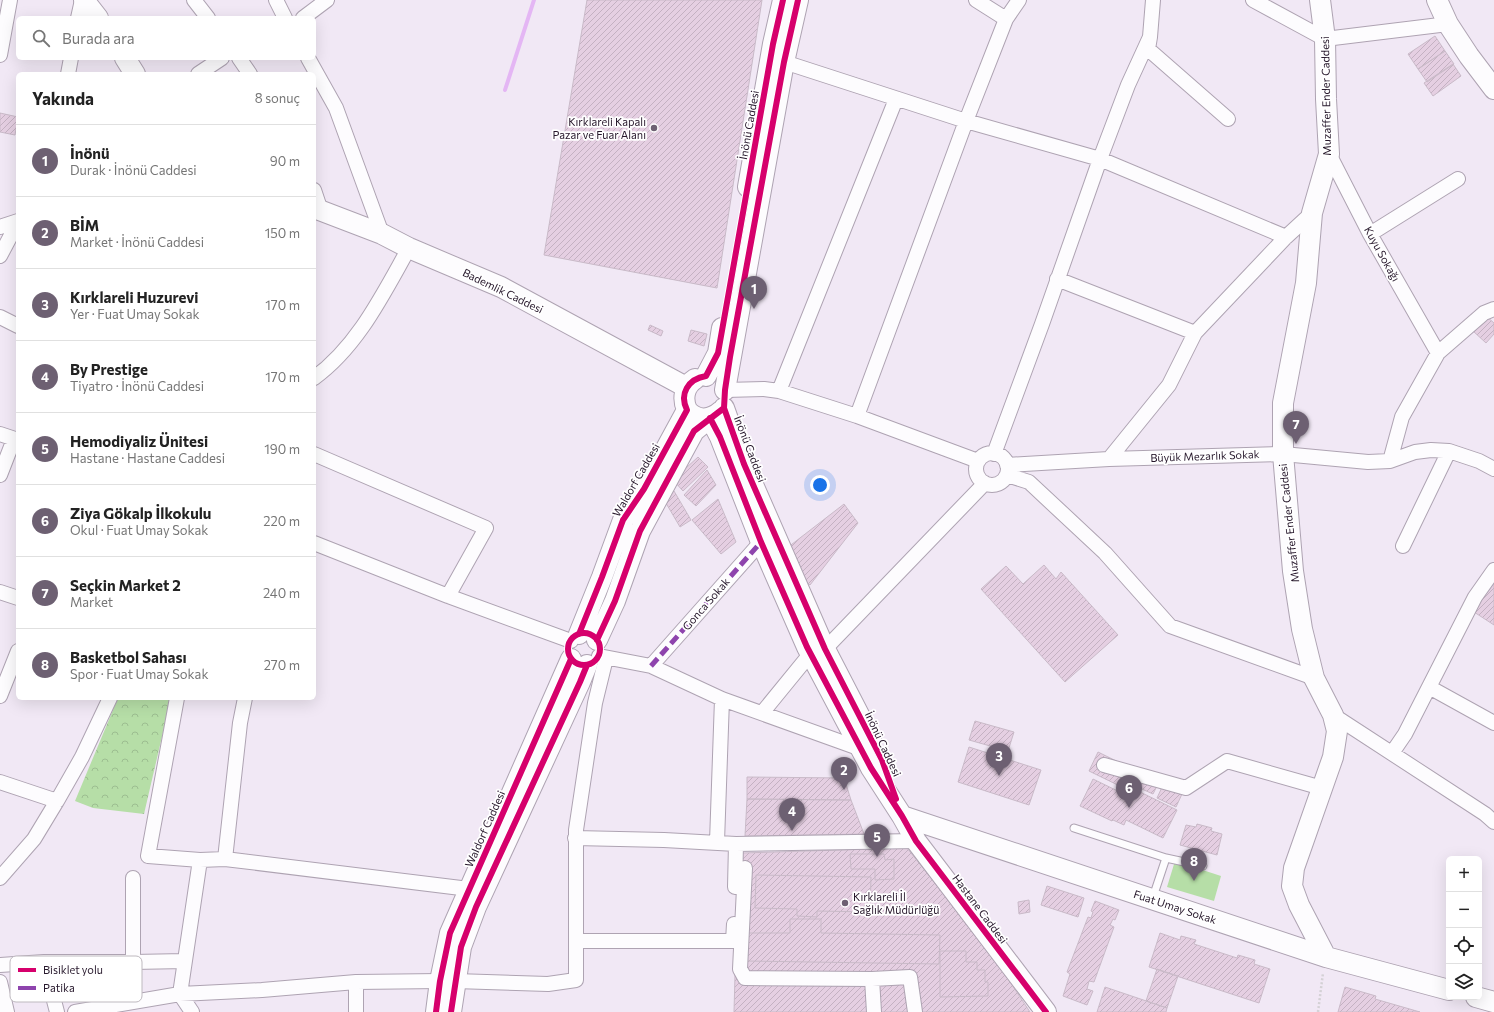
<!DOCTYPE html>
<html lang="tr">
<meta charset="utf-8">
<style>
:root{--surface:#fff;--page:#f6f6f6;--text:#222;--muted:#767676;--line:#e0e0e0;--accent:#6d6072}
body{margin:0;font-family:Commissioner,sans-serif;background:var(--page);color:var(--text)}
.controls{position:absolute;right:12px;bottom:12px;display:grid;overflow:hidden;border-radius:6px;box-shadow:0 4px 16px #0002}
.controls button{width:36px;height:36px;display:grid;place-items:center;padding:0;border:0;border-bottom:1px solid var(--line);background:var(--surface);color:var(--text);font:20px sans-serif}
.you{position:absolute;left:820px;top:485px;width:14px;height:14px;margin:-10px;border:3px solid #fff;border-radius:50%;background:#1a73e8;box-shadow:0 0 0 6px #1a73e833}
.badge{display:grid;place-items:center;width:26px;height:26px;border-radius:50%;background:var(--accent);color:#fff;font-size:13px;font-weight:700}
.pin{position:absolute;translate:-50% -33px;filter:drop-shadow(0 1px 2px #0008)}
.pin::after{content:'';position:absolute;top:21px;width:14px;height:12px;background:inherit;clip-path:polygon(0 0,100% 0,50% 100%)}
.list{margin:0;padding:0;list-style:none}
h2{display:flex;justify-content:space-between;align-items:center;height:52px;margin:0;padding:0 16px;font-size:17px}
h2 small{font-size:13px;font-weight:400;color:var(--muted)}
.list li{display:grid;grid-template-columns:26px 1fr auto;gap:12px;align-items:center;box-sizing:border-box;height:72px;padding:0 16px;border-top:1px solid var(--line)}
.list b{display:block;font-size:15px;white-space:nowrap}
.list p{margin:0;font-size:13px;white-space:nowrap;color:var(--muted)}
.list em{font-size:13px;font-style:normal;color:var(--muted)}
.icon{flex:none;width:22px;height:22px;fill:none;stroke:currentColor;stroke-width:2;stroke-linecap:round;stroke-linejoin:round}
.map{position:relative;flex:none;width:1494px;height:1012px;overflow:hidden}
.search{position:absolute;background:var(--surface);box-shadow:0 4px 16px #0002;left:16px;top:16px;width:300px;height:44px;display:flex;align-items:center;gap:10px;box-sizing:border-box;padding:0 14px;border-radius:6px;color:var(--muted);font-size:15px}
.panel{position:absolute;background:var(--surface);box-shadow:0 4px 16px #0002;left:16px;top:72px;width:300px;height:628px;border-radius:6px}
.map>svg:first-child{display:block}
.grass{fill:#b6dea7}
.forest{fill:url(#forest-crowns)}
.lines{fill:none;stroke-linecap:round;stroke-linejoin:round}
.stream{stroke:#e4b6f4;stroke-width:4}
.building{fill:url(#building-hatch);stroke:#c9bac8}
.lane-casing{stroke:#aea3b2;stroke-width:9}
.street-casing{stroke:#aea3b2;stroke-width:16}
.secondary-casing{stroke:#aea3b2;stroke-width:22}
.path{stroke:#d4d1d5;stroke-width:2.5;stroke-dasharray:2 2;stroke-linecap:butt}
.lane{stroke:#fdfcfe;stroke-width:7}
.street{stroke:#fdfcfe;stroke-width:14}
.secondary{stroke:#fdfcfe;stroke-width:20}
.quiet{stroke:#8e44ad;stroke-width:5;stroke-dasharray:10 5;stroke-linecap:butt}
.cycleway-casing{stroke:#fff;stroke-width:8}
.cycleway{stroke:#d6006c;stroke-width:6}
.poi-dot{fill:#6d6072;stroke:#fff;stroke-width:1.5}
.labels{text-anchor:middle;stroke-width:3.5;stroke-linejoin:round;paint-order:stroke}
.street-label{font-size:11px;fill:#26172b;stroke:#fff}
.poi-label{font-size:11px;fill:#26172b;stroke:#fff;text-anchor:end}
.key{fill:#fff;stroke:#beb9bf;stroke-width:1}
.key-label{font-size:11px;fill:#26172b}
</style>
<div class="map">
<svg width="1494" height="1012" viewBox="0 0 1494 1012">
<defs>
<pattern id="forest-crowns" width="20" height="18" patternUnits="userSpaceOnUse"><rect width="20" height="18" fill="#b6dea7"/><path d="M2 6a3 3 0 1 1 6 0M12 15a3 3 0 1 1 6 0" fill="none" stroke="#9cbe90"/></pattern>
<pattern id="building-hatch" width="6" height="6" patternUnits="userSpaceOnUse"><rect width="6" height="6" fill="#e5cfe2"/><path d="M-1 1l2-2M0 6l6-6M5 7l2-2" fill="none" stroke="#c4b1c2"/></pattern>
</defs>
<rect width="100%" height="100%" fill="#f1e8f5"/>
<path class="grass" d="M1175,861L1221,876L1214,901L1167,887Z"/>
<path class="forest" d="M118,698H171L144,814L93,808L75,801Z"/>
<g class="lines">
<path class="stream" d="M505,90L534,0"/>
</g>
<path class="building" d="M587,0H762L717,288L544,255Z
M1435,36L1445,51L1418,69L1408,54Z
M1445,51L1454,64L1427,82L1418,69Z
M1453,64L1461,76L1433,96L1424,83Z
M0,113L18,117L15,135L0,132Z
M1486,316L1494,323V334L1486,343L1473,331Z
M650,325L663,331L661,336L648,330Z
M691,330L707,334L704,346L688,341Z
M698,457L708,467L683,491L673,480Z
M707,470L716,485L696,506L684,495Z
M674,491L691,520L680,527L663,498Z
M718,499L736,542L721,554L692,520Z
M844,504L858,523L810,585L794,573L787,548Z
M1044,565L1056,579L1061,572L1118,635L1065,682L981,589L1006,566L1023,584Z
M1494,581V625L1474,612Z
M975,721L1014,732L1008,751L969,740Z
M969,747L1041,770L1029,805L958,782Z
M1098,752L1159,782L1153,794L1133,785L1130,791L1089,771Z
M747,777L844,778L851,800L747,799Z
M1093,779L1126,795L1124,797L1133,801L1138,791L1177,810L1163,838L1126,820L1124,825L1113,820L1112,821L1080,806Z
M1163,785L1182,794L1176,807L1157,798Z
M747,799L851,800L864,834L745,836Z
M1197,824L1212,828L1211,831L1222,834L1217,855L1180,845L1186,825L1196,827Z
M907,848L988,949L1030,1012H734L735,975L742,853Z
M850,854H884L885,860L894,859V879L875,880V869H851Z
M756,875L871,877L870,912L817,911V917L797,916V909L755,908Z
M1047,886L1084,898L1078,917L1041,905Z
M1029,900L1030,912L1019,914L1018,902Z
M1095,901L1119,910L1115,920L1113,919L1110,925L1114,927L1094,982L1089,981L1087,989L1093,991L1087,1005L1063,996L1070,974L1067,972L1088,917L1091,918L1093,912L1091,911Z
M790,919H821V933L940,935L939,964L746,961V933H790Z
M1160,933L1180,940L1181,936L1196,940L1194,944L1237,958L1238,955L1255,960L1254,964L1270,969L1259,1003L1149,967Z
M940,951H966V962H977V970H985V982H988V996L940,997Z
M1157,969L1178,976L1167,1008L1146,1001Z
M1105,987L1167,1008L1166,1012H1097Z
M1345,987L1376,996L1375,999L1420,1012H1338Z"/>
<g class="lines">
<defs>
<path id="lane" d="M1074,828L1166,858L1203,866
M1153,897L1166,858"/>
<path id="street" d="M194,0L208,18
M276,0L285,18
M976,0L1006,19
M1253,0L1325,39L1448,24
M78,18L82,0
M303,18L327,0
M1150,37L1148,49L1228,119
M0,55L10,0
M239,58L250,74
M308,58L336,108L382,234
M784,62L966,121L1100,159L1286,237
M68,74L71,58
M198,74L222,58
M1329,154L1370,234L1438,353
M314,190L321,211
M0,227L18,221
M1370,234L1458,179
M0,256L18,222
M1057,279L1195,333
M0,317L18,326
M314,378C358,346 383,294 409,248
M725,390L764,389L779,391L857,416L978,461
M779,391L896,99
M857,416L966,121L1006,19L1019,0
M0,434L18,440
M976 469a16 16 0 1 1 32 0a16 16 0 1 1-32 0Z
M314,454L486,528L448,596
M994,454L1042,324L1100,159L1128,85L1150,37L1153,0
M1109,459L1169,385L1195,333L1286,237L1312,213
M1390,461L1402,417L1438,353L1484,313L1494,309
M1007,465L1109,459L1283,454L1368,462L1390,461L1415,452L1431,450L1449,451L1479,461L1494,469
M0,475L14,439
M1007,475L1029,482L1105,553L1170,626L1314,678
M314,543L448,596L571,641
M1403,546L1449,451
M0,592L18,598
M825,649L985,483
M599,656L651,666L722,699L861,749
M651,666L761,542
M1429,687L1494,723
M0,696L18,651
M177,698L148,856L200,860L225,859L469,889
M762,713L811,653
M1333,715L1485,814L1494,822
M1392,753L1405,734L1475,597L1494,570
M1104,765L1186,788L1227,761L1322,788
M0,782L57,801
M575,838L664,840L736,844L916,841
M717,842L722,699
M225,859L240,723L245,698
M745,868L740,969L745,978L872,979L910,977L915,1012
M0,878L34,839L57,801L82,757L110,698
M735,887L736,844
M576,941H733L734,924
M44,962L57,1012
M133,962L185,961
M0,965L44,962H133V878
M872,979L874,1012
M455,981L548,984L576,980V830L595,703L606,658
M0,982L7,1012
M356,982V1012
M75,1012L180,994L262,990L356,982L440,981
M192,1012L180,994L200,860"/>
<path id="secondary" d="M84,0L98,18
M1320,0L1325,39L1326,99L1329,154L1312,213L1306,283L1283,403V454L1293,571L1302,629L1314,678L1333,715L1337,731L1333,757L1294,868L1292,886L1299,905L1326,957
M1437,0L1448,24L1469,56L1494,89
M125,58L135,74
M748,187L773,44L783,0
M314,208L382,234L409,248L501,287L686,387
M706,376L718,353L722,328
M725,390L784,62L798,0
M724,408L744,464L825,649L871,738
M687,410C697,422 711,420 721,411
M710,418L720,437L761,542L807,647L871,768L902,816L916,841L1046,1012
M579,634L602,577L623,520L644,489L687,410C682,399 684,386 695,379
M597,640L615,601L640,531L694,431L710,418
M902,816L1326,957L1449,990
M1476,997L1494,1002
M436,1012L440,981L450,933L571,659
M451,1012L461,947L476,907L580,682L587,665"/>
</defs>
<use href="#lane" class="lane-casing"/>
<use href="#street" class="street-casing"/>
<use href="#secondary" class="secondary-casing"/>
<path class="path" d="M1318,1012L1323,973"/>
<use href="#lane" class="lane"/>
<use href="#street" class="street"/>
<use href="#secondary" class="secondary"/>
<path class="quiet" d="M651,666L761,542"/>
<defs>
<path id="cycleway" d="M724,408L744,464L825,649L882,760L896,799
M710,418L720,437L761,542L807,647L871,768L902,816L916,841L1046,1012
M568 649a16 16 0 1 1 32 0a16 16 0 1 1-32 0Z
M579,634L602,577L623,520L644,489L687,410C679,394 688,379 706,376L718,353L773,44L783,0
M597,640L615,601L640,531L675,466L694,431L724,408L725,390L730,357L784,62L798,0
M436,1012L440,981L450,933L571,659
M451,1012L461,947L476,907L580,682L587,665"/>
</defs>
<use href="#cycleway" class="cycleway-casing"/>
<use href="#cycleway" class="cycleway"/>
</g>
<g class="poi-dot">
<circle cx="654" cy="128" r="4"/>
<circle cx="845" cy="903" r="4"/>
</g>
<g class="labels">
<g class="street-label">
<text transform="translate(1326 96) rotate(-91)" y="4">Muzaffer Ender Caddesi</text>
<text transform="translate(749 125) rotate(-80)" y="4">İnönü Caddesi</text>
<text transform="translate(1382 254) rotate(61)" y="4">Kuyu Sokağı</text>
<text transform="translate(503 291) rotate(26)" y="4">Bademlik Caddesi</text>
<text transform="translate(750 449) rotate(69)" y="4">İnönü Caddesi</text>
<text transform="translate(1205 456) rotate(-2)" y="4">Büyük Mezarlık Sokak</text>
<text transform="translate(636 480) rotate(-60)" y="4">Waldorf Caddesi</text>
<text transform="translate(1289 523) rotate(-96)" y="4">Muzaffer Ender Caddesi</text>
<text transform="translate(706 604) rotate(-49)" y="4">Gonca Sokak</text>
<text transform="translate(883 744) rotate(65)" y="4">İnönü Caddesi</text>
<text transform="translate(485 829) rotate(-66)" y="4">Waldorf Caddesi</text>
<text transform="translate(1175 907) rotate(18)" y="4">Fuat Umay Sokak</text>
<text transform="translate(980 909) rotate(53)" y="4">Hastane Caddesi</text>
</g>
<g class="poi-label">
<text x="646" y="126">Kırklareli Kapalı<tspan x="646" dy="13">Pazar ve Fuar Alanı</tspan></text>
<text x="853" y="901" text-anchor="start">Kırklareli İl<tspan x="853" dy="13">Sağlık Müdürlüğü</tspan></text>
</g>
</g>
<rect x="10" y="956" width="132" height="46" rx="6" class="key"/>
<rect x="18" y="968" width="18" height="4" fill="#d6006c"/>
<rect x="18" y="986" width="18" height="4" fill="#8e44ad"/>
<g class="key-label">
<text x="43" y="974">Bisiklet yolu</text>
<text x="43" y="992">Patika</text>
</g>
</svg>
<div class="controls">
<button>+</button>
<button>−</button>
<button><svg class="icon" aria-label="locate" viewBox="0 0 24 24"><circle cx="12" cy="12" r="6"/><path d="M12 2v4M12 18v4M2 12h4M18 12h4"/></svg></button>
<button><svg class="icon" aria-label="layers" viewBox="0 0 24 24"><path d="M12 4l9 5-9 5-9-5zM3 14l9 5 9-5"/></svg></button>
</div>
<div class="you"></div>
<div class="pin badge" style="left:754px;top:309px">1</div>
<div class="pin badge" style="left:844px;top:790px">2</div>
<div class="pin badge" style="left:999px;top:776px">3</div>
<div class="pin badge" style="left:792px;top:831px">4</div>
<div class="pin badge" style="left:877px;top:857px">5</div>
<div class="pin badge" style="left:1129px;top:808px">6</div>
<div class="pin badge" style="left:1296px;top:444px">7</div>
<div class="pin badge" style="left:1194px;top:881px">8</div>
<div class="search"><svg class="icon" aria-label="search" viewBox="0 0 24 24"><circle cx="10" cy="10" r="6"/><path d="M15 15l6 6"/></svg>Burada ara</div>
<section class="panel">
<h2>Yakında<small>8 sonuç</small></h2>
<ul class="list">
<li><span class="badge">1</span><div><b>İnönü</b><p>Durak · İnönü Caddesi</p></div><em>90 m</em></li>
<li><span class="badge">2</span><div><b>BİM</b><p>Market · İnönü Caddesi</p></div><em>150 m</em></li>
<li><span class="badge">3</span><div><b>Kırklareli Huzurevi</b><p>Yer · Fuat Umay Sokak</p></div><em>170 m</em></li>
<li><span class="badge">4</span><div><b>By Prestige</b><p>Tiyatro · İnönü Caddesi</p></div><em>170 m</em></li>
<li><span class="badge">5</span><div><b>Hemodiyaliz Ünitesi</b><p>Hastane · Hastane Caddesi</p></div><em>190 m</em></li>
<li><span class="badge">6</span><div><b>Ziya Gökalp İlkokulu</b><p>Okul · Fuat Umay Sokak</p></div><em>220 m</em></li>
<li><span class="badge">7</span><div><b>Seçkin Market 2</b><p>Market</p></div><em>240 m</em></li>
<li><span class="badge">8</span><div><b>Basketbol Sahası</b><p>Spor · Fuat Umay Sokak</p></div><em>270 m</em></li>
</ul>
</section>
</div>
